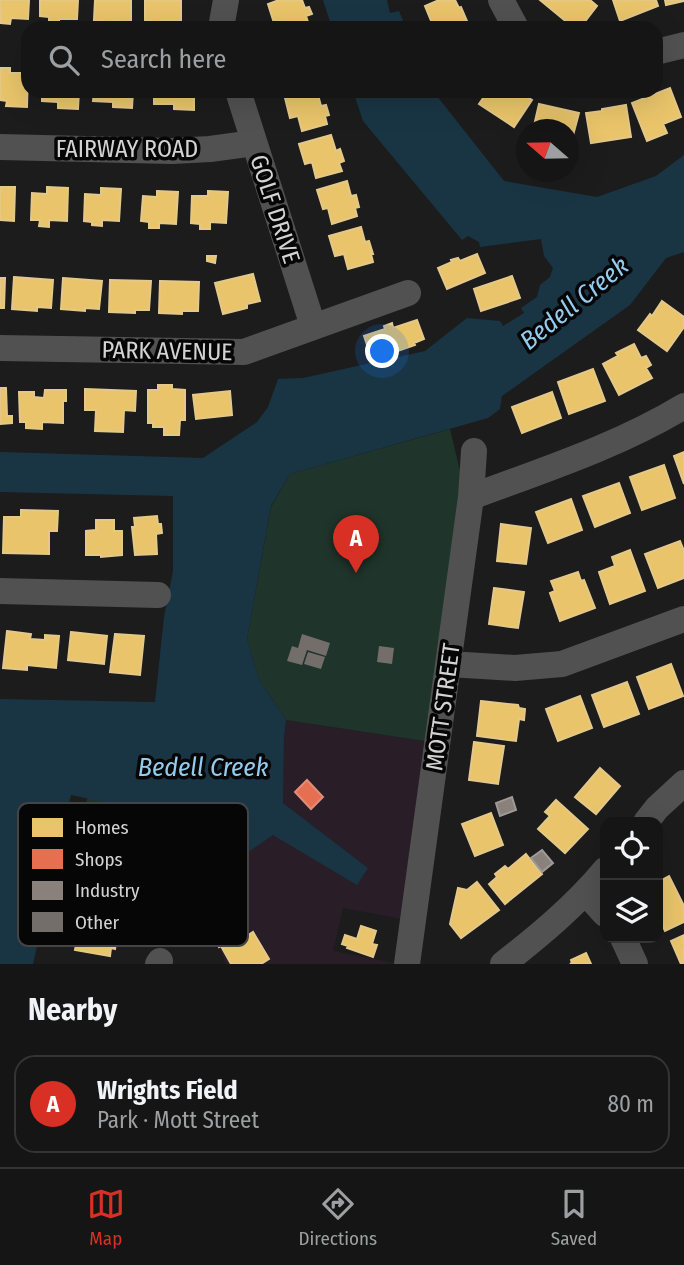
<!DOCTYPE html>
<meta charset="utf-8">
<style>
:root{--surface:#151515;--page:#1e1e1e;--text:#f1f3f6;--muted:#9d9fa0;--line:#343434;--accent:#d93025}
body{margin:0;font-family:"Fira Sans Condensed",sans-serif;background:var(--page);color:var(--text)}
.controls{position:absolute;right:21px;bottom:21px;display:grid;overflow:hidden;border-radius:14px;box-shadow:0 7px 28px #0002}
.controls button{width:63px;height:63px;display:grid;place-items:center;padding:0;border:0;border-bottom:2px solid var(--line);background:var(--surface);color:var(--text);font:35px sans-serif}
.compass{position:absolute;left:516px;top:119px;width:63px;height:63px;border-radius:50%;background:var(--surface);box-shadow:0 7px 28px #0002;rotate:290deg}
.you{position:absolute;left:383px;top:352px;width:24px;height:24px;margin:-18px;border:5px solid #fff;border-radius:50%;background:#1a73e8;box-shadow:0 0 0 10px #1a73e833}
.badge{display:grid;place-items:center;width:46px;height:46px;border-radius:50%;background:var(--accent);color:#fff;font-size:23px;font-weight:700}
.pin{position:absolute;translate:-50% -58px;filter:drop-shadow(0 2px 4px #0008)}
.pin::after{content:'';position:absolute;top:37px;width:24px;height:21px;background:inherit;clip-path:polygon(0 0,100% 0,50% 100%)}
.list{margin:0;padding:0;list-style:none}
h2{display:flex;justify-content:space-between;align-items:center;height:91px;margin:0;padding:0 28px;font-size:30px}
h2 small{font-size:23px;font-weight:400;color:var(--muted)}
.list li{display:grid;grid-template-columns:46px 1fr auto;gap:21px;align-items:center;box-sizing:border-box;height:98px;margin:0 14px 14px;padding:0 14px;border:2px solid var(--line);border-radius:21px}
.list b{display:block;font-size:26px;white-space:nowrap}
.list p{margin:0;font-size:23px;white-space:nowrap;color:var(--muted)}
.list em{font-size:23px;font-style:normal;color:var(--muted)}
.icon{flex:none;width:38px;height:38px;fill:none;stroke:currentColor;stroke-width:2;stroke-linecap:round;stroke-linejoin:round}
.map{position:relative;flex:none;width:684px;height:964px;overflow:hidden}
.search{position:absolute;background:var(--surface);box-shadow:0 7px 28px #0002;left:21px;right:21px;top:21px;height:77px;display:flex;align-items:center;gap:18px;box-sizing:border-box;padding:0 24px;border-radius:21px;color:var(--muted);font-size:26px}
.sheet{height:203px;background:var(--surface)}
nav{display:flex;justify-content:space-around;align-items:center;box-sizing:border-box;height:98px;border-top:2px solid var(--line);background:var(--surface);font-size:19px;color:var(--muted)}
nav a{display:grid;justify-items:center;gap:4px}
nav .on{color:var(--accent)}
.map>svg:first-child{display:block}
.commercial{fill:#291e28}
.green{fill:#1f342a}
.water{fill:#193544}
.homes{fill:#e9c46a;stroke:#e3c88a;stroke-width:2}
.shops{fill:#e76f51;stroke:#e18d78;stroke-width:2}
.industry{fill:#8a817c;stroke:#a09a96;stroke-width:2}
.building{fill:#736e6a}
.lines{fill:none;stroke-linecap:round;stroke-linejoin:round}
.minor{stroke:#515152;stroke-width:26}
.labels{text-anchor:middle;stroke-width:7;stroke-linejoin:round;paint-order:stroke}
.street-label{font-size:24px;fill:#d4d3d4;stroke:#070607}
.water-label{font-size:26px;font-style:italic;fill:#92ccef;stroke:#070607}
.key{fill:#070607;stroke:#444;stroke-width:2}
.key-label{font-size:19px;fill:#d4d3d4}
</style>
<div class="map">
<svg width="684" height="964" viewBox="0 0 684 964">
<rect width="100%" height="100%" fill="#1c1c1c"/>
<path class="commercial" d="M286,720L431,742L408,920L343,908L333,951L400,964H226L179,845L222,853L235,861L272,835L368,868L283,803L284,737Z"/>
<path class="green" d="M450,429L464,488L431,742L286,720L259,680L247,639L271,507L290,474Z
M89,790L121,794L179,845L216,939L206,943L186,927H159L68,888Z"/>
<path class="water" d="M323,0H387L390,13L399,11L406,28H332Z
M353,91H433L504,181L597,197L656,176L684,155V252L666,258L630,305L502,396L500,409L488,418L290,474L271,506L247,639L259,680L286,720L284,737L283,803L368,868L357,885L273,835L235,861L222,853L179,845L120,820L104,802L71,795L33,964H0V699L155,702L164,617L173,571V496L0,492V452L203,458L257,422L268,407L278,379L303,378L425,351L467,318L500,321L503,326L524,313L521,308L537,297L540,285L550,277L553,268L544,256L541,239L480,247L479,242L468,236L462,240L363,121Z"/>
<path class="homes" d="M0,0H29L28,19L11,18L10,24L1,23Z
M40,0H78L77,19H59V24H49V17L40,16Z
M95,0H131V22L112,21L111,26H102V20H94Z
M145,0H181V21L162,20V26L152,25V20H145Z
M279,0H302L305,8L309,7L312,14L306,16L310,28H282L280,21L274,23L268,4Z
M439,0H455L459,8L461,7L470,28H434L425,6Z
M540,0H590L597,6L580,28H574Z
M613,0H656L658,6L620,21Z
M665,0H684V1L666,5Z
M0,68H10V73H28L27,107L6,106L7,101L0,100Z
M670,88L681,117L663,124L667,133L647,141L632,103Z
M42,91H79L78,109L58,108V102L42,101Z
M94,91H133L132,108L113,107V102L93,101Z
M154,91H194V110L174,109V104H154Z
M312,91H317L321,106L326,105L329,115L325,116L327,124L302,131L298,116L290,118L285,98Z
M488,91H519L532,100L514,127L479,104Z
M539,104L579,113L571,143H568V130H533Z
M626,105L631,137L591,143L586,113L602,111V109Z
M331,135L336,151L340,149L344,161L339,163L342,171L316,178L312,162L305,164L299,144Z
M347,181L351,196L356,195L359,207L355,208L357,216L332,224L328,208L323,209L317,190Z
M0,187H15L14,221L0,220Z
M47,187L68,188L67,221L49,220V227L39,226L40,220H31L32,193L47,194Z
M101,188L121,189L119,221L102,220V226L92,225V222L84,221L85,194L101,195Z
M157,191L178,192L176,224L159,223V228H149V222L141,221L143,196L157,197Z
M208,191L228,192L226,223L210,222V229H200V224L191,223L192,196H208Z
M361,227L365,242L369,241L373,254H371L373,262L348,269L344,254L335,256L329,236Z
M477,254L485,273L447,289L438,268L452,262L451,260L458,258L460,261Z
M207,256H216L215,263L207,261Z
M253,274L260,301L247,304V308L223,314L215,283Z
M512,276L520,298L481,311L474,289Z
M14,277L53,280L51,308L37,307V311L12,309Z
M0,278H5L4,308H0Z
M63,278L102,281L99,309L85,308V311L61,309Z
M110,280L151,281L149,310H135V313L109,312Z
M160,281L199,282L198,311H182V314L159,313Z
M662,301L684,317V327L667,351L638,330L650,314L652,316Z
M417,320L424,339L414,343L415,345L372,360L364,336L385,329L384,326L392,323L393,328Z
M634,344L641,358L646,356L651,365L646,368L652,378L619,395L603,364L618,356L616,353Z
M593,369L605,401L569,414L558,382Z
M158,385H172V389L185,390V420H180L179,435H164V427H153V423H148V390H158Z
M0,388H6L7,416H12V423L0,424Z
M85,389L136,391L135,411L124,410L123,432L95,431L96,410H85Z
M45,390H66V401H63V423L42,422V429L26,428V422H20L19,392H34V397L44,398Z
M230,391L232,415L196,419L193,395Z
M552,392L561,418L522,433L512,407Z
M684,452V484L674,456Z
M664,465L675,498L642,510L630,477Z
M619,483L630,513L595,527L583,496Z
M571,499L582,530L548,543L536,512Z
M21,510L58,511L57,531H49V554L3,553L4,517H21Z
M157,516L158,524H161L162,533L156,534L157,554L135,555L132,527H135L134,518Z
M96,520H114V531H122V555L101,557V555H86V531L96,530Z
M501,524L531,528L526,564L497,561Z
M680,541L684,551V578L658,588L645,554Z
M630,550L645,591L610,604L599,572L615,566L612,557Z
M578,572L581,581L584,580L595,608L560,621L550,593L555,591L551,581Z
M494,588L524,592L518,628L489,624Z
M7,631L31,634L30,639L45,640V635L59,636L56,668L27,665V670L3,668Z
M71,632L107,636L104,664L68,660Z
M115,634L144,636L140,675L110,672Z
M671,664L683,696L649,709L637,677Z
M627,682L639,714L604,727L592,695Z
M580,696L592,728L558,741L546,709Z
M481,701L518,705L519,708L525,709L524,720L519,719L516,741L477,736Z
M474,742L504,746L498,784L469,780Z
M600,768L620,786L596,814L575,797Z
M556,800L588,829L565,853L538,829L550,816L545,812Z
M491,813L503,845L475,856L462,824Z
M526,854L542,874L505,904L489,884L497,877L495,874L505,866L508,869Z
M669,876L684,906V922L665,931L658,916V882Z
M477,882L499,910L461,938L450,924L458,888L467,890Z
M82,914L102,917L101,921L119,924L115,949L111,948L110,956L75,950Z
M222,923L225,932L231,930L236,943L253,932L269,959L261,964H231L221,946L219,947L211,927Z
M361,926L376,931L372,944L377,945L373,957L347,948L348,946L342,944L345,935L357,939Z
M684,935V964H681L671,941Z
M586,953L591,964H570L572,963L571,960Z"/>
<path class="shops" d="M307,780L323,797L311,809L295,792Z"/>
<path class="industry" d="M512,797L516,810L500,816L496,803Z
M542,850L553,863L542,872L531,858Z"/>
<path class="building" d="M302,634L330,643L326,656L307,650L302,665L287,661L292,646L298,648Z
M379,646L394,648L392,664L377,662Z
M308,652L325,657L321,669L304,664Z"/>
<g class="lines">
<path class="minor" d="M501,0L516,28
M221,28L226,0
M656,52L684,45
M238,91L313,326
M0,147L172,151L210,149L254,143
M0,348L244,352L408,293
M471,497C543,470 618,446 684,406
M0,591L158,595
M449,664L515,668L562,664L684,619
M646,822L657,808L684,783
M586,893L605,914
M623,938L635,964
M158,964L160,961
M407,964L471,497L474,451
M503,964C540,935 575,906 605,870"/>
</g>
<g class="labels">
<g class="street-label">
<text x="127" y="157">FAIRWAY ROAD</text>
<text transform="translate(275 209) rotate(72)" y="8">GOLF DRIVE</text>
<text transform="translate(167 351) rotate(1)" y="8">PARK AVENUE</text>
<text transform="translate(443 707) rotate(-82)" y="8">MOTT STREET</text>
</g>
<g class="water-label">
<text transform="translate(574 303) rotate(-39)" y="9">Bedell Creek</text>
<text x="203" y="776">Bedell Creek</text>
</g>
</g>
<rect x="18" y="803" width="230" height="143" rx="10" class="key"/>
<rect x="32" y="818" width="31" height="19" fill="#e9c46a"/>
<rect x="32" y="849" width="31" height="20" fill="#e76f51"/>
<rect x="32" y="881" width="31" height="19" fill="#8a817c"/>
<rect x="32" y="912" width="31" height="20" fill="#736e6a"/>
<g class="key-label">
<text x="75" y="834">Homes</text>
<text x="75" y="866">Shops</text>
<text x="75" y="897">Industry</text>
<text x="75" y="929">Other</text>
</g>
</svg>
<div class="controls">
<button><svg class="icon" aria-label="locate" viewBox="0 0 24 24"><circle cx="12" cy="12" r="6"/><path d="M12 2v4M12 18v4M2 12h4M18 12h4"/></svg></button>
<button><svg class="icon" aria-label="layers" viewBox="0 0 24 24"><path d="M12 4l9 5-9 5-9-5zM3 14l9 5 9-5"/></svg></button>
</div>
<svg class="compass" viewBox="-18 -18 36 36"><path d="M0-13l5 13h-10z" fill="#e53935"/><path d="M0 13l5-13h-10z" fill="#9d9fa0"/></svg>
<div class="you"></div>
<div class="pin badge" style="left:356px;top:573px">A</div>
<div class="search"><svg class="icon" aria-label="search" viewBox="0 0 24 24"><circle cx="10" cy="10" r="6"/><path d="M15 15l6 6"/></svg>Search here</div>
</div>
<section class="sheet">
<h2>Nearby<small></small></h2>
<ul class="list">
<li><span class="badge">A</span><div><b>Wrights Field</b><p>Park · Mott Street</p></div><em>80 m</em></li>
</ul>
</section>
<nav>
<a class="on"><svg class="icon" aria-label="map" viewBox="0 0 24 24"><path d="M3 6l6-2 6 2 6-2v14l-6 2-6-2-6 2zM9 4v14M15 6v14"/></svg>Map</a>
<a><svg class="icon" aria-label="directions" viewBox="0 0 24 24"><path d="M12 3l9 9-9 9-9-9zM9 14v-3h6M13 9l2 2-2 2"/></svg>Directions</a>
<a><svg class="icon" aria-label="saved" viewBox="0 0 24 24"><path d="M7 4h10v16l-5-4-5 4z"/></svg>Saved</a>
</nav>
